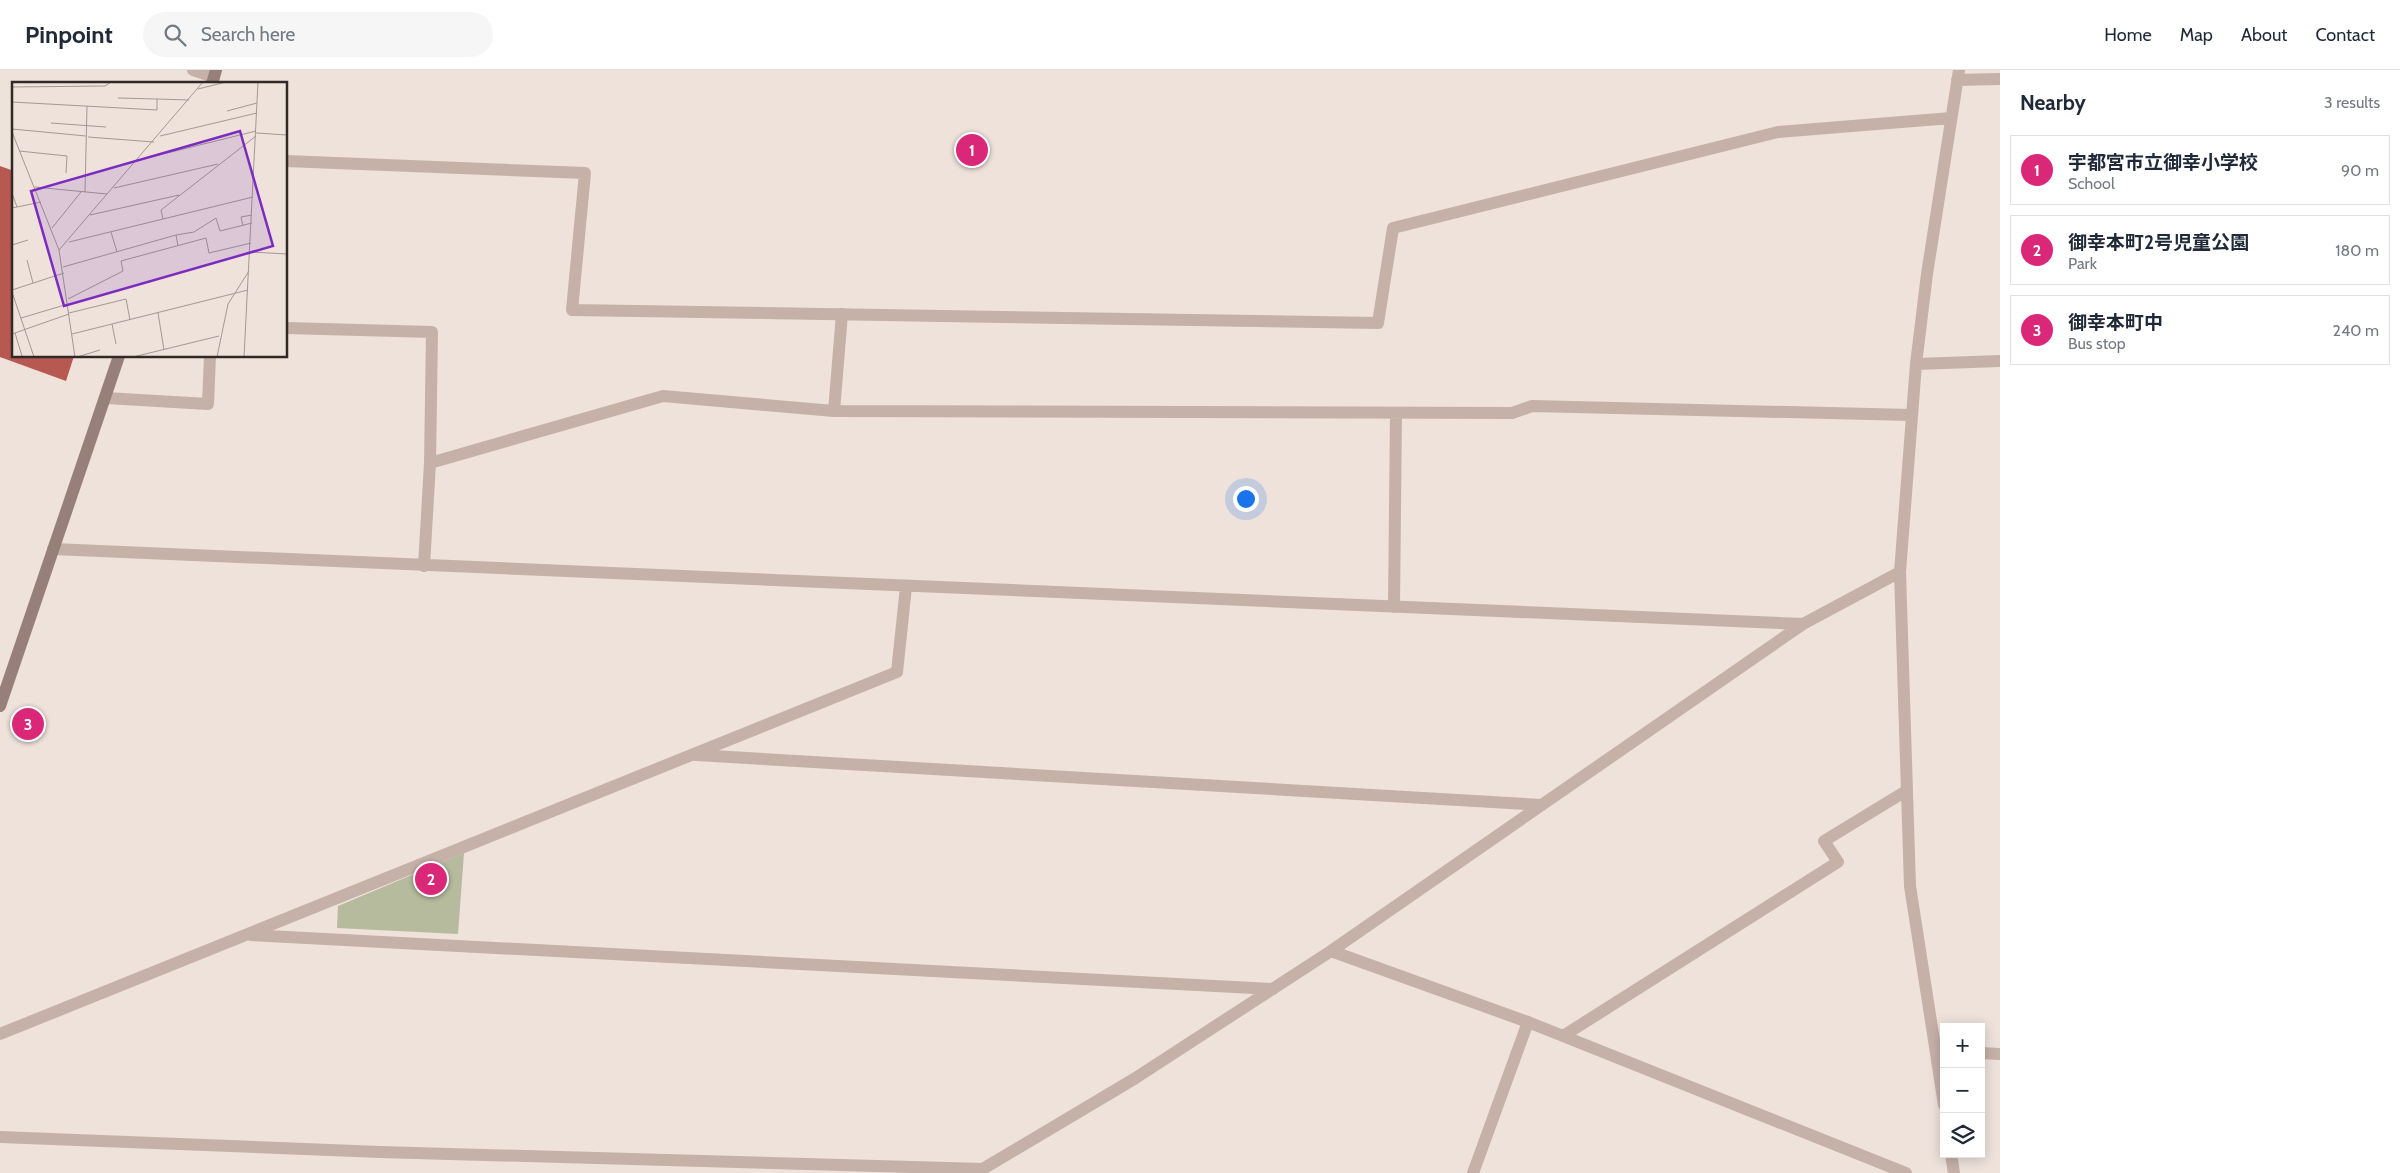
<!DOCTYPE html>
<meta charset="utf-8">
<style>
:root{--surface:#fff;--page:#f6f6f7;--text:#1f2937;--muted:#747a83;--line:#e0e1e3;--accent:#db2777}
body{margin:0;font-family:Cabin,"Noto Sans JP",sans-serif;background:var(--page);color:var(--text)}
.controls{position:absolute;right:15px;bottom:15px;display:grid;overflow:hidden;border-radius:0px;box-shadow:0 2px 12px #0003}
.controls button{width:45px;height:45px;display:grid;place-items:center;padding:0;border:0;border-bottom:1px solid var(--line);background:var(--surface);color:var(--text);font:25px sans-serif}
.you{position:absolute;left:1245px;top:428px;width:18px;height:18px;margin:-12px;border:4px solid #fff;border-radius:50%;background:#1a73e8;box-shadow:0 0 0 8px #1a73e833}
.badge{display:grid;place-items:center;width:32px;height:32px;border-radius:50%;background:var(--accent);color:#fff;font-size:16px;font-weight:700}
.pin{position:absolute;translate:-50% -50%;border:2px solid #fff;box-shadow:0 1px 5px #0006}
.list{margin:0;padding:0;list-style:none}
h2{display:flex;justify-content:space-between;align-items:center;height:65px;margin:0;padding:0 20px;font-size:21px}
h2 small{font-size:16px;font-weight:400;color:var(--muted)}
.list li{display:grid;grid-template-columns:32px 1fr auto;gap:15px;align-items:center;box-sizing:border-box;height:70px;margin:0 10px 10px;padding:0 10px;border:1px solid var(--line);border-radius:0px}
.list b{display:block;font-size:19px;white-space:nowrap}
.list p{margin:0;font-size:16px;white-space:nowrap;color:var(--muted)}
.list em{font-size:16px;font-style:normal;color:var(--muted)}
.icon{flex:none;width:28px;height:28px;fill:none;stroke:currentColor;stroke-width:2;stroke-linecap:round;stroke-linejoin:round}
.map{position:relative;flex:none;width:2000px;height:1103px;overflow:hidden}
header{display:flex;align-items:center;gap:30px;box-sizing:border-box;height:70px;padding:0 25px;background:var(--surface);border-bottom:1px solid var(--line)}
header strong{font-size:24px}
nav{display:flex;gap:28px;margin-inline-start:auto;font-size:18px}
.search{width:350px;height:45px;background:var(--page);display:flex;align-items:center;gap:12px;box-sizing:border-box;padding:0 18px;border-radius:28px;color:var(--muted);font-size:19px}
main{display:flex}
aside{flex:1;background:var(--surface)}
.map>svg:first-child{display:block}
.green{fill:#b6bb9d}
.building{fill:#b75950}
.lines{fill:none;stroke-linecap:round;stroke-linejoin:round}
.street{stroke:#c5b1a8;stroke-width:12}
.secondary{stroke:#98807a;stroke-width:12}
.inset-road{fill:none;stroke:#a39893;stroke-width:1}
.view{fill:#7b2cbf;fill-opacity:0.15;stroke:#7b2cbf;stroke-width:2.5}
.inset-edge{fill:none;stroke:#322927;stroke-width:2.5}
</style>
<header>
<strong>Pinpoint</strong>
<div class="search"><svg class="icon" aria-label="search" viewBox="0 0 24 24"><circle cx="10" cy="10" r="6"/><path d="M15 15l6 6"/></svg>Search here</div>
<nav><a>Home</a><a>Map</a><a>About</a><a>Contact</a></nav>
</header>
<main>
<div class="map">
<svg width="2000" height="1103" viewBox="0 0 2000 1103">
<rect width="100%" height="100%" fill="#eee2db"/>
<path class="green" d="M464,783L458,864L337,858L338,836Z"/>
<path class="building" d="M0,96L14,101V286H74L66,311L0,287Z"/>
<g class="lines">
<path class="street" d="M193,0L214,7
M1957,10L2000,9
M286,91L585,103L572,240L1378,253L1393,158L1778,62L1951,48
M286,258L432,262L430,393L663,326L834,341L842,244
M1916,294L2000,291
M106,328L208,334L210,286
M834,341L1512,343L1532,336L1911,345
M53,479L1803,554
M424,496L430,393
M1394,537L1396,343
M696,685L1542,735
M251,865L1273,919
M1331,881L1528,952L1906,1103
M0,964L897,602L906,517
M1563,966L1838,792L1824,771L1906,721
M1981,983L2000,984
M1944,1035L1910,816L1900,502L1916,294L1927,204L1959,0
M0,1067L380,1082L983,1099
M1951,1084L1954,1103
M976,1103L1134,1009L1331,881L1803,554L1900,502
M1473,1103L1528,952"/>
<path class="secondary" d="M212,14L216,0
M0,636L119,286"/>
</g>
<g transform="translate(12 12)">
<rect width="275" height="275" fill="#eee2db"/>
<path class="inset-road" d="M0,5L93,4L99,0M186,7L214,0M106,16L145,17M0,20L145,28V17L177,18M215,29L245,21M39,41L94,45M0,47L74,54M0,50L47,168L63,275M244,51L275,53M148,54L245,31M76,55L142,60M7,69L55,74L54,91M127,78L244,49M23,105L95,112M102,106L206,82M73,110L75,24M0,111L5,125L0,126M5,125L29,120M78,133L167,113M151,137L149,128L244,54M231,144L229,135L240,133M40,146L69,110M99,150L105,170M57,160L241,115M0,163L16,158M166,164L164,153L182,150L204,136L208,149L240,141M47,168L191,0M239,170L275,172M15,178L21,201M51,185L164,153M0,208L52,191M0,210L22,275M56,217L111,189L109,179L194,156L197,171L239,161M57,231L114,217L118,238M146,231L152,268M9,236L56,222M100,242L104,262M3,251L10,274M0,252L57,232M60,252L236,208M65,275L88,268M121,275L207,254M205,275L216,222L237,189M232,275L246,0"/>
<path class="view" d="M228,49L261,164L52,224L19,109Z"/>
<rect width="275" height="275" class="inset-edge"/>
</g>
</svg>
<div class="controls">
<button>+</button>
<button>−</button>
<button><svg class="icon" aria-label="layers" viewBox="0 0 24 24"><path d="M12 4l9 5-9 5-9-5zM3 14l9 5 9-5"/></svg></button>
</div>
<div class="you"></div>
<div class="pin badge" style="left:972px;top:80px">1</div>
<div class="pin badge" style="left:431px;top:809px">2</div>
<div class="pin badge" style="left:28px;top:654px">3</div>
</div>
<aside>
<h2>Nearby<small>3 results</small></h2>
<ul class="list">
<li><span class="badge">1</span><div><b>宇都宮市立御幸小学校</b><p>School</p></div><em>90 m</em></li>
<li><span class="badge">2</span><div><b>御幸本町2号児童公園</b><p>Park</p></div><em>180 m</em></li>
<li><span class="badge">3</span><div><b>御幸本町中</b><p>Bus stop</p></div><em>240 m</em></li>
</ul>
</aside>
</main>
